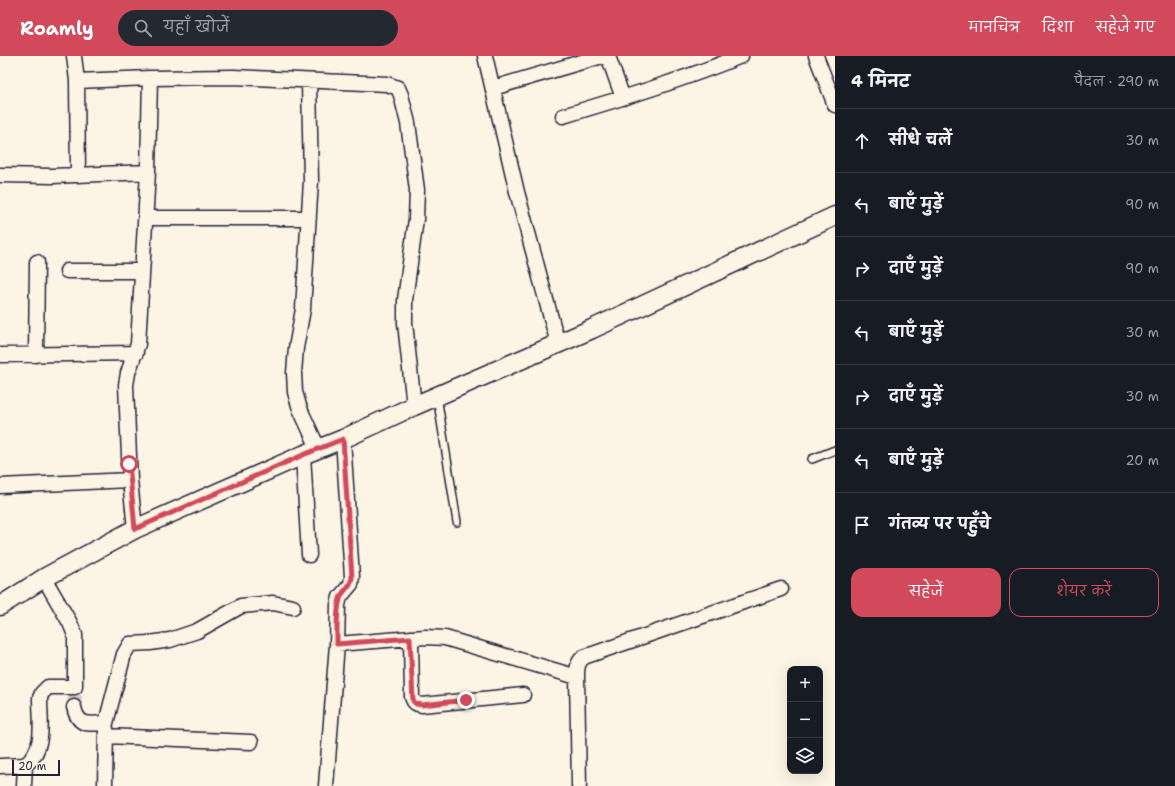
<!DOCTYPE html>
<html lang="hi">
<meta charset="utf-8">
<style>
:root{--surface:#171b24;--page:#242831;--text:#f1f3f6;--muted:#9ea1a6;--line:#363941;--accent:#d1495b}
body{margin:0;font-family:"Shantell Sans","Playpen Sans Deva",sans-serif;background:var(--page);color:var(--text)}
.controls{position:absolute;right:12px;bottom:12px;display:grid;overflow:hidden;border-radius:8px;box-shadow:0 4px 16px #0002}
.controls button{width:36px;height:36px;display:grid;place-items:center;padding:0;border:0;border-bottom:1px solid var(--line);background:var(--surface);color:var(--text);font:20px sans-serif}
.scale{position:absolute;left:12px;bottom:10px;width:48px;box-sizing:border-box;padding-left:4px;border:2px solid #22223b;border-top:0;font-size:11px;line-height:14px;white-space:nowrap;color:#22223b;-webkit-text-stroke:3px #fcf5e5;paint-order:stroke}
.stop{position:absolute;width:12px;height:12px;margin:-9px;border:3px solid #d1495b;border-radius:50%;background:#fff}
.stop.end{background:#d1495b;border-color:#fff;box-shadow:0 1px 4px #0008}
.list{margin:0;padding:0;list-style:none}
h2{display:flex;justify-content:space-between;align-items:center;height:52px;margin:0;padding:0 16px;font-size:17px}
h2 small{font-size:13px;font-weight:400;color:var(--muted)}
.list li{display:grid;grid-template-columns:26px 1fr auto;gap:12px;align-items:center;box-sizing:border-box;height:64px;padding:0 16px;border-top:1px solid var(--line)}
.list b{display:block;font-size:15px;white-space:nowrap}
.list em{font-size:13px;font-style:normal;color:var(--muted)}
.actions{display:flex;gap:8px;padding:12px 16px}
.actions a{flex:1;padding:9px 0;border:1px solid var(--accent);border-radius:12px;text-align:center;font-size:14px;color:var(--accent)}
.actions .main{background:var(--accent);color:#fff}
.icon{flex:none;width:22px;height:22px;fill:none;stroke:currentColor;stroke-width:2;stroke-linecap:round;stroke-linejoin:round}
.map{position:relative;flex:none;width:835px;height:730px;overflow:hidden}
header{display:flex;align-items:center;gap:24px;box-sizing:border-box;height:56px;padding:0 20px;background:var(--accent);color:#fff}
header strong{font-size:19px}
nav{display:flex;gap:22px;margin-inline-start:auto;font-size:14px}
.search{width:280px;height:36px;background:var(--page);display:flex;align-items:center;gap:10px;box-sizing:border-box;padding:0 14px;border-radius:22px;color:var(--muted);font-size:15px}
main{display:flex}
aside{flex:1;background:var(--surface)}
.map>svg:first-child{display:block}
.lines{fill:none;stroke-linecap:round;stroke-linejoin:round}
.minor-tunnel{stroke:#d0cbc3;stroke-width:14;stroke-dasharray:14 7;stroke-linecap:butt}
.service-casing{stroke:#22223b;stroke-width:10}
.minor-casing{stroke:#22223b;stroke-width:17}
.tertiary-casing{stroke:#22223b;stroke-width:21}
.service{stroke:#fcf5e5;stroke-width:7}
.minor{stroke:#fcf5e5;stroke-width:14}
.tertiary{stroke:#fcf5e5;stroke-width:18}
.route{stroke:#d1495b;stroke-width:5}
</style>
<header>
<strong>Roamly</strong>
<div class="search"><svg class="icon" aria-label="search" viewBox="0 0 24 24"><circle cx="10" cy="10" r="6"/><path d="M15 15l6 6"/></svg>यहाँ खोजें</div>
<nav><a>मानचित्र</a><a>दिशा</a><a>सहेजे गए</a></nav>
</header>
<main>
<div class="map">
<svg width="835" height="730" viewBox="0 0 835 730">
<rect width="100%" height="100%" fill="#fcf5e5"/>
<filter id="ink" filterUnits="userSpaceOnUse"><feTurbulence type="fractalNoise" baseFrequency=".025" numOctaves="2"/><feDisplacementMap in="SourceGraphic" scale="8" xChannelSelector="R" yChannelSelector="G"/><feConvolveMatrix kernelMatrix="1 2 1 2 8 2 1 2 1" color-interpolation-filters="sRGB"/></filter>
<g filter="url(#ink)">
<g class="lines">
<path class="minor-tunnel" d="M74,651L75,639"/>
<defs>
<path id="service" d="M437,340L457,466
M812,403L835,394"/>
<path id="minor" d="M74,0L77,25L78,118
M485,0L517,136L558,288
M608,0L623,42
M816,0L835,49
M77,25L150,22L233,21L387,28L398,32L401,39L408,67L417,134L416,163L405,244V267L414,350
M309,25L311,125L303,253L296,292L294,317L295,336L300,353L318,392
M493,32L602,0
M563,60C623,42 683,24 741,0
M0,119L52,120L148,116
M146,162H309
M67,215H142
M0,299L136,297
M36,299L37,206
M303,399L309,499
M0,430L130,424
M135,473L130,424L126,329L128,317L138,288L148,116L150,22
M411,582L412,641C414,647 416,648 422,649L523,639
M337,588L425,581L445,582L577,621
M74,651C78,671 89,668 106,667L124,598L130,588L150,587L170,584L197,575L241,550L273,547L293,551
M106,680L251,686
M0,710L25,709
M24,730L25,709C46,694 40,665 40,642L42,637L48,631H75V579L70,567L44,522
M105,730L106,672
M326,730L337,588L338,549L340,541L351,528L352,521L343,383
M579,730L577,621C577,613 577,606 584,601L781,533"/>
<path id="tertiary" d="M0,550L44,522L135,473L303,399L343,383L414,350L592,273L835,160"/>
</defs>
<use href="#service" class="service-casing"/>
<use href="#minor" class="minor-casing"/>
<use href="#tertiary" class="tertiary-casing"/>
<use href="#service" class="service"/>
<use href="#minor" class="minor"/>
<use href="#tertiary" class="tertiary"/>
</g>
</g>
<g class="lines" filter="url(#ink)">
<path class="route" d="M129,408L135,473L303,399L343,383L352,522C350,533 342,534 340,543C336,557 337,573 337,588L410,582L413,645L416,648L422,649L466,644"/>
</g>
</svg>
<div class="controls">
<button>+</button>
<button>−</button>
<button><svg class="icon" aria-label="layers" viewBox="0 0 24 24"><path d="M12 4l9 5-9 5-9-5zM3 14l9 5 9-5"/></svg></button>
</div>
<div class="scale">20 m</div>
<div class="stop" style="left:129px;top:408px"></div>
<div class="stop end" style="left:466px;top:644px"></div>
</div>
<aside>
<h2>4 मिनट<small>पैदल · 290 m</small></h2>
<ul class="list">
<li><svg class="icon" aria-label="ahead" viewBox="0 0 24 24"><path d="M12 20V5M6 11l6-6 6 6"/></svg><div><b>सीधे चलें</b></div><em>30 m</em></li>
<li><svg class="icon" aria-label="left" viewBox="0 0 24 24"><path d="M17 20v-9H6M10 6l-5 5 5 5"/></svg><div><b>बाएँ मुड़ें</b></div><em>90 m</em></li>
<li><svg class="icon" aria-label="right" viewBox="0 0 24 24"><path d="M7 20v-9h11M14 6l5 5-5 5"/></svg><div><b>दाएँ मुड़ें</b></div><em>90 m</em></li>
<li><svg class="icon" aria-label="left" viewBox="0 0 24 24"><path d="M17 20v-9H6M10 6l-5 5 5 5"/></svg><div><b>बाएँ मुड़ें</b></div><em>30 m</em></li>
<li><svg class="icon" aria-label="right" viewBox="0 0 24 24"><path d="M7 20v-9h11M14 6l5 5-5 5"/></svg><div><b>दाएँ मुड़ें</b></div><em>30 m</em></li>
<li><svg class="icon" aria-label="left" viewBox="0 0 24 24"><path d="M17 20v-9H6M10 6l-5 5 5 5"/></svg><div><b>बाएँ मुड़ें</b></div><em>20 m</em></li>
<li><svg class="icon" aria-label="arrive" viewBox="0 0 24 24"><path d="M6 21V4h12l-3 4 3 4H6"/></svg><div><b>गंतव्य पर पहुँचे</b></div></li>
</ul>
<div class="actions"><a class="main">सहेजें</a><a>शेयर करें</a></div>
</aside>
</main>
